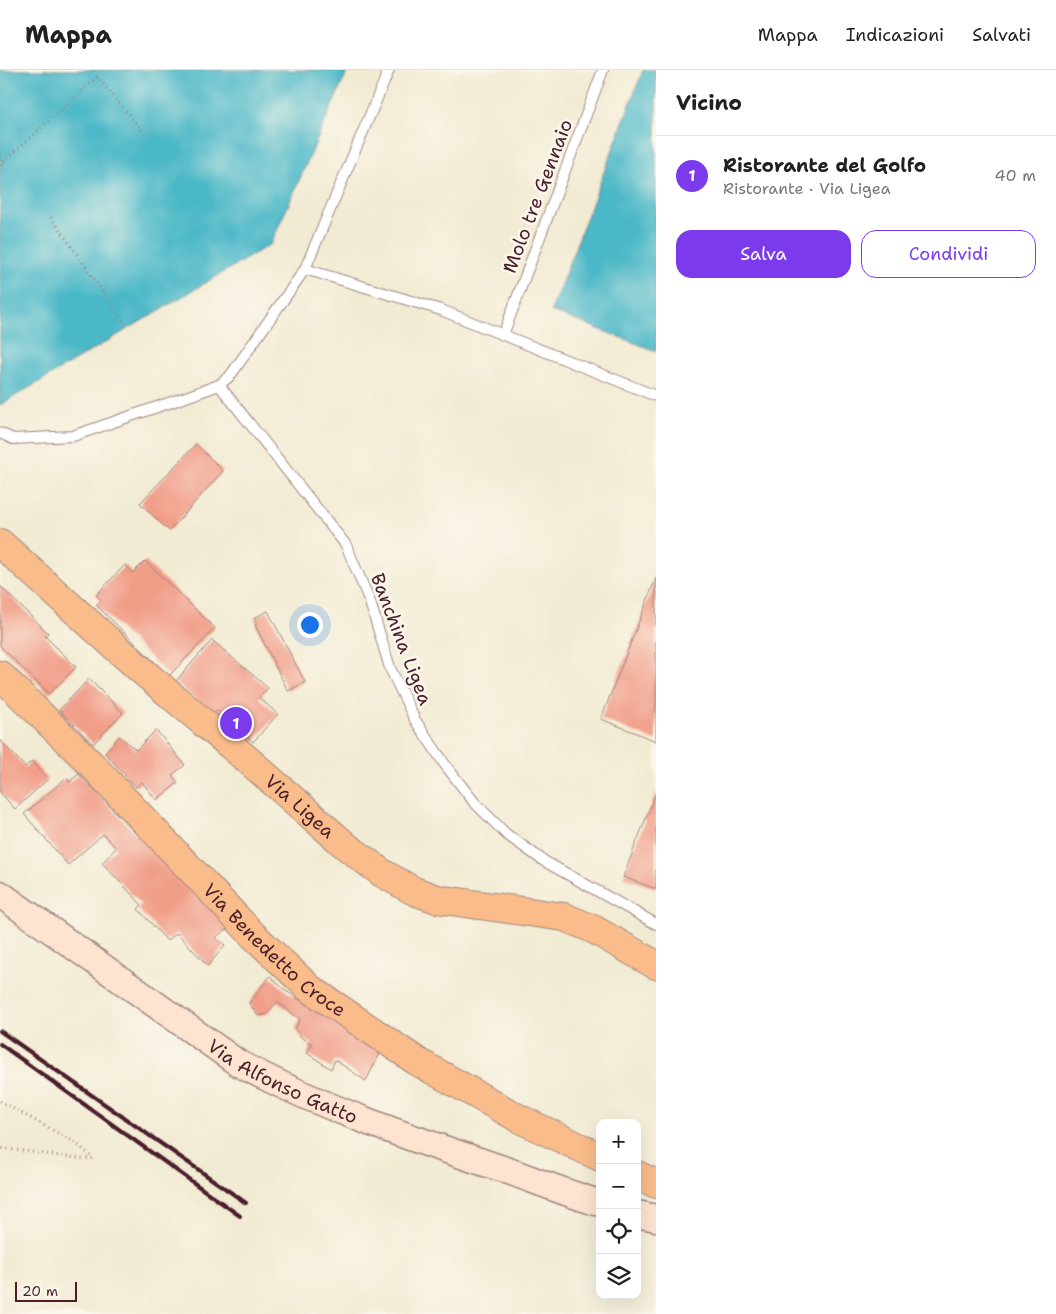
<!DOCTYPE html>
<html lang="it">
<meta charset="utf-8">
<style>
:root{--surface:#fff;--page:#f6f6f6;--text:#202124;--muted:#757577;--line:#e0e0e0;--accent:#7c3aed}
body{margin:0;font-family:"Shantell Sans",sans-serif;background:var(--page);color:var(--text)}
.controls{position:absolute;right:15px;bottom:15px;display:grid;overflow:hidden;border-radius:10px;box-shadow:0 5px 20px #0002}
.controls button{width:45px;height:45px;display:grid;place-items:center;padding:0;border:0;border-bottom:1px solid var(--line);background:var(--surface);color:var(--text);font:25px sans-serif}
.scale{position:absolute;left:15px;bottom:12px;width:62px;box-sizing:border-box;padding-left:5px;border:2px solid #4a1f2b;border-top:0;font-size:14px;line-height:18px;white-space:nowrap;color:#4a1f2b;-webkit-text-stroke:4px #fbf7ec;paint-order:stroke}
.you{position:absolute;left:309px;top:554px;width:18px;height:18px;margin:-12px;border:4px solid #fff;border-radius:50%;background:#1a73e8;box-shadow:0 0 0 8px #1a73e833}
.badge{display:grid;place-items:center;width:32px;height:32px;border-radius:50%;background:var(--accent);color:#fff;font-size:16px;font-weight:700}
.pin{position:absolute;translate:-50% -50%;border:2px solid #fff;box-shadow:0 1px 5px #0006}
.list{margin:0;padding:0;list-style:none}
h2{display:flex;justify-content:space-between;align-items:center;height:65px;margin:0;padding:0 20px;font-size:21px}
h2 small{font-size:16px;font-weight:400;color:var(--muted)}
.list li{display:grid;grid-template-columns:32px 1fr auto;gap:15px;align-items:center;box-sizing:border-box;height:80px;padding:0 20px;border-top:1px solid var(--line)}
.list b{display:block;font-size:19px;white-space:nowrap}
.list p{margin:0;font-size:16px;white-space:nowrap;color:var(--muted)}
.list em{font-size:16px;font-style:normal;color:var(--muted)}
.actions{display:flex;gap:10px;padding:15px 20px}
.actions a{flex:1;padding:11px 0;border:1px solid var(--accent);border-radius:15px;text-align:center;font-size:18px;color:var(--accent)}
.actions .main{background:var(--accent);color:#fff}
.icon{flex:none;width:28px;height:28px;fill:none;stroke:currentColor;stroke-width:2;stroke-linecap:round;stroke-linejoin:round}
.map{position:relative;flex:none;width:656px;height:1244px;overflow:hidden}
header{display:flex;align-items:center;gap:30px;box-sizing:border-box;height:70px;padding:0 25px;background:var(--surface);border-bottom:1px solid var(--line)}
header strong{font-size:24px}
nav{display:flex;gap:28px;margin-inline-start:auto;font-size:18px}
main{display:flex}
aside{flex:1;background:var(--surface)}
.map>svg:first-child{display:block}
.water{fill:#4cb8c7;stroke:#4b6c79}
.building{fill:#f19e88}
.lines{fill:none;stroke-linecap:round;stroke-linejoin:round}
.service-casing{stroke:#9e857f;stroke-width:12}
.secondary-casing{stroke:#9e857f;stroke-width:29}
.primary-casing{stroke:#9e857f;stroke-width:30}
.path{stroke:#9e857f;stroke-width:3;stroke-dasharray:1 4;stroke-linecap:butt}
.service{stroke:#fff;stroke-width:10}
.secondary{stroke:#fde4d0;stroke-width:26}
.primary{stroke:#f9bc8a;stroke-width:28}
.rail{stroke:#4a1f2b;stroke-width:4}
.labels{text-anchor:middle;stroke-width:5;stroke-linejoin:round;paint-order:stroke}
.street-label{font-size:19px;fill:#4a1f2b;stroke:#fbf7ec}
</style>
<header>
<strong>Mappa</strong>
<nav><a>Mappa</a><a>Indicazioni</a><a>Salvati</a></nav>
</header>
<main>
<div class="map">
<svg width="656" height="1244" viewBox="0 0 656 1244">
<rect width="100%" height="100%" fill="#fbf7ec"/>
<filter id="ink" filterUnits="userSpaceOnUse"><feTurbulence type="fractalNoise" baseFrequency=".02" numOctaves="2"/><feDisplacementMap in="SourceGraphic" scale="10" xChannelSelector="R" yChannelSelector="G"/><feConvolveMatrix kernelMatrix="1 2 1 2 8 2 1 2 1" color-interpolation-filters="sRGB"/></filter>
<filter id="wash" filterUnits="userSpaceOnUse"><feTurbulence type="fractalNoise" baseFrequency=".0096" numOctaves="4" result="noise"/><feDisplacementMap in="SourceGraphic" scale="20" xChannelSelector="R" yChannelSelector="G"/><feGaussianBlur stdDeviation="1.12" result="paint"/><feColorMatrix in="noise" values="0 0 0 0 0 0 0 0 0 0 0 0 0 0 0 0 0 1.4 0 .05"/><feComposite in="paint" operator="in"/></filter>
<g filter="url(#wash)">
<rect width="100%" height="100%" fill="#f2ebd3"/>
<path class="water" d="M0,0H348L271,174L0,335Z
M643,0H656V281L551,241Z"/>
<g id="blocks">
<path class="building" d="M196,374L223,401L169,461L140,433Z
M145,491L215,558L169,606L96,535L101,530L96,525L125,495L133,503Z
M656,508V671L601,649Z
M0,516L48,563L45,566L76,597L49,624L0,576Z
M268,541L305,612L288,621L255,555L257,554L254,548Z
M212,570L268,618L259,628L278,644L253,672L216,640L212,644L175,612Z
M89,609L123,643L93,674L59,640Z
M156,660L185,695L172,705L178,713L156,730L142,712L136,717L105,683L119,666L136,680Z
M0,670L25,697L32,691L48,709L15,739L0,722Z
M79,704L135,763L140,759L231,856L215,868L225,875L208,896L177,863L167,871L138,839L142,835L102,793L116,778L103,764L68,795L24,744L66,708L69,712Z
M656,722V819L623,807Z
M270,906L286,921L381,981L366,1011L335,990L331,999L307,983L312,974L302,968L295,959L300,949L277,932L267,944L258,946L249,933Z"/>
</g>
</g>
<g filter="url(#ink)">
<use href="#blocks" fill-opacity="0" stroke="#9e857f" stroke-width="1"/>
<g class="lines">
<defs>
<path id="service" d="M305,199L441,240L656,326
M503,265L603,0
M219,315L346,475L370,532L390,598L415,650L446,696L474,732L506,764L544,791L656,854
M0,363L13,369L73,366L186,327L219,315L230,306L305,199L389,0"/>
<g id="secondary">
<path id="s1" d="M0,824L238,993C322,1038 413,1069 503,1099C535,1110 567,1124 600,1133"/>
<path d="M637,1144L656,1148"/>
</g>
<g id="primary">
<path id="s2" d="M0,473L141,600L249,691L346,776L382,803L414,821L437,829L564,847L593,859L656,895"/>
<path id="s3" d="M0,605L92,695L253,865L309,918L418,992L520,1049L600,1087"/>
<path d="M637,1105L656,1114"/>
</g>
</defs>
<use href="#service" class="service-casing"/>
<use href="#secondary" class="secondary-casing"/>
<use href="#primary" class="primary-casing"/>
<path class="path" d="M0,95L97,7L145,64
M51,147L128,258
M0,1031L76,1073L93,1088L83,1089L0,1078"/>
<use href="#service" class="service"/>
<use href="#secondary" class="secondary"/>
<use href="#primary" class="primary"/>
<path class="rail" d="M0,961L246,1133
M0,974L240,1146"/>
</g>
</g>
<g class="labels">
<g class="street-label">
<text transform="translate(537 126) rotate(-69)" y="7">Molo tre Gennaio</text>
<text transform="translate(402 569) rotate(69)" y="7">Banchina Ligea</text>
<text dy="7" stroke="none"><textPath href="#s2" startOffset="399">Via Ligea</textPath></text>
<text dy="7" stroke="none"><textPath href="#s3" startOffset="389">Via Benedetto Croce</textPath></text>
<text dy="7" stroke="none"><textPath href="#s1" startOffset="340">Via Alfonso Gatto</textPath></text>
</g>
</g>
</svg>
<div class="controls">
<button>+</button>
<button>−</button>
<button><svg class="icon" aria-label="locate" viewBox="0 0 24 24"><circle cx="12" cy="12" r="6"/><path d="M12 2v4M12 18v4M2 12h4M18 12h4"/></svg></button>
<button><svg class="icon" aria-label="layers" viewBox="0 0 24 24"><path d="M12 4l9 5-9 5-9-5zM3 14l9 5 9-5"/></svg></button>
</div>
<div class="scale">20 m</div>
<div class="you"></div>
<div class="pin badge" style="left:236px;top:653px">1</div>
</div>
<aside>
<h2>Vicino<small></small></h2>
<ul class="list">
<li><span class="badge">1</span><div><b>Ristorante del Golfo</b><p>Ristorante · Via Ligea</p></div><em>40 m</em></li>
</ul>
<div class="actions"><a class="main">Salva</a><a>Condividi</a></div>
</aside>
</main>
